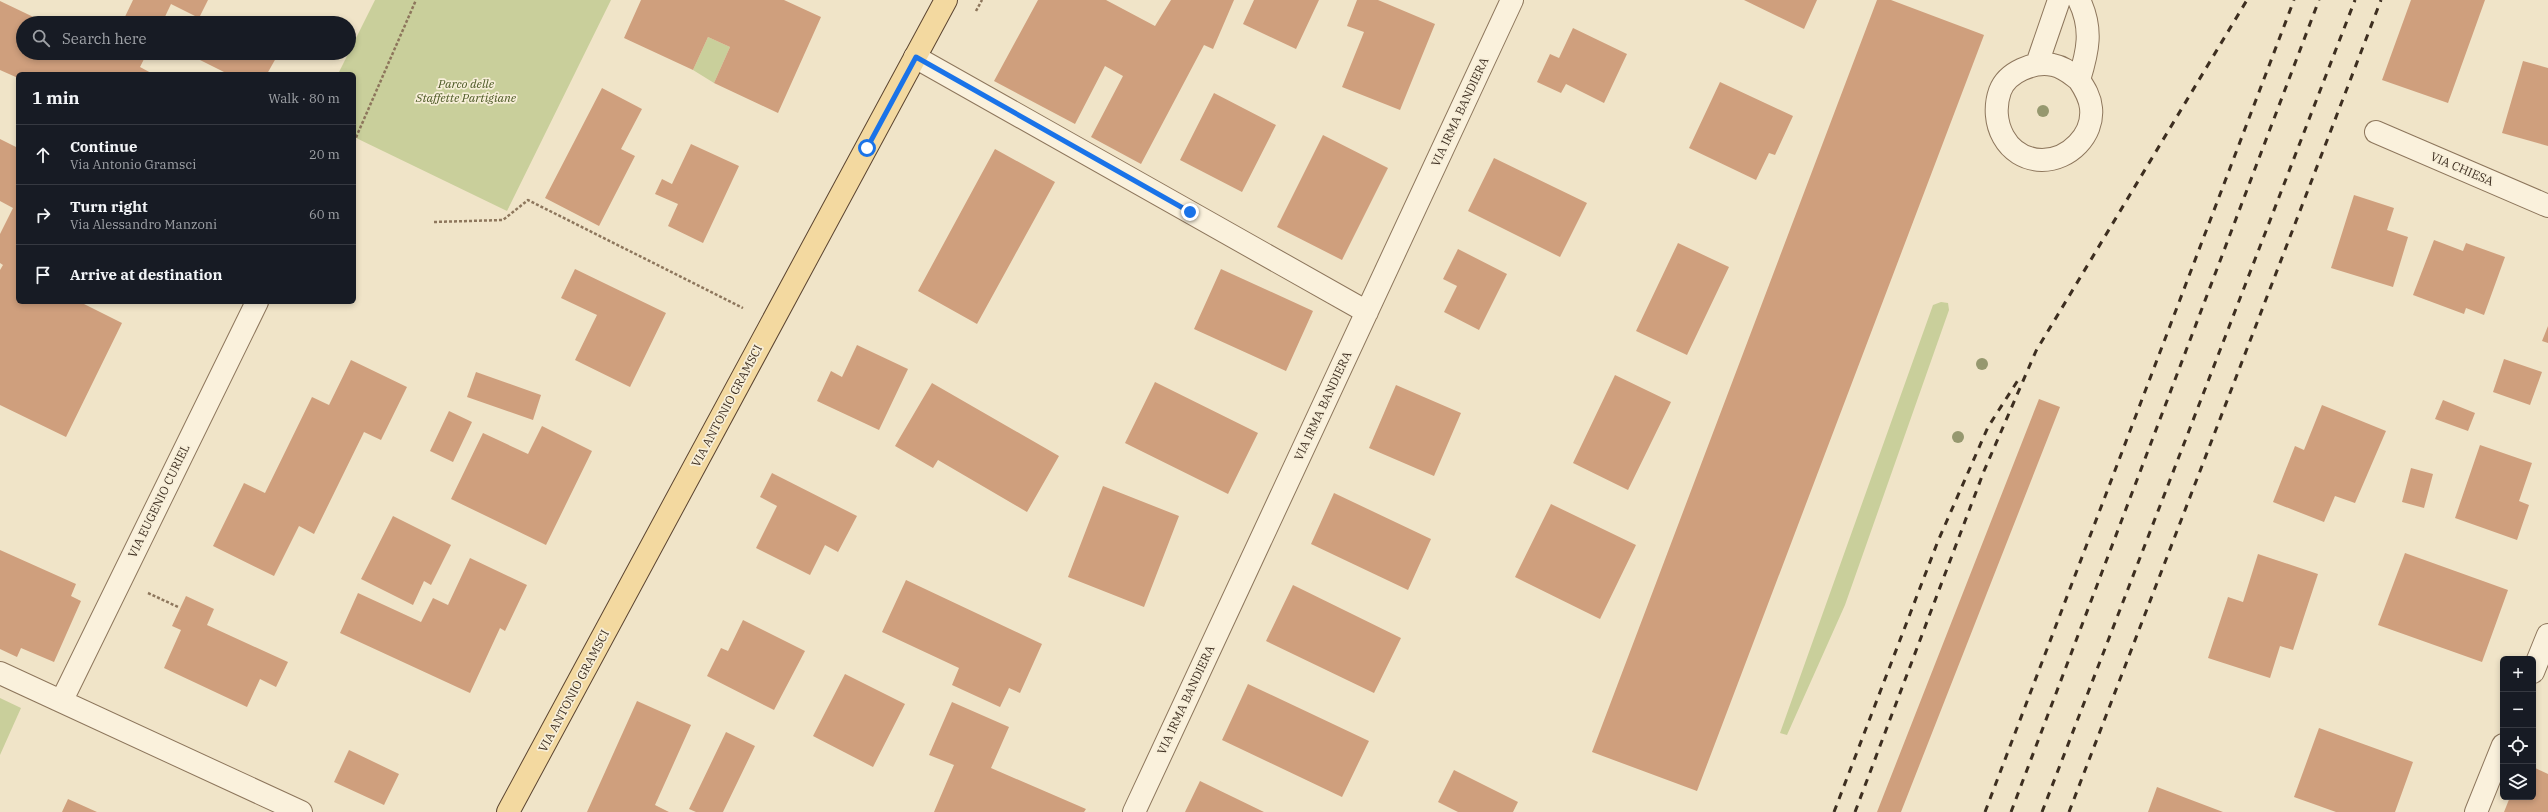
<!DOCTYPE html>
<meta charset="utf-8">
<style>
:root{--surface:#171b24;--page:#242831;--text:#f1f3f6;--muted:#9ea1a6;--line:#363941}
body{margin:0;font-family:"IBM Plex Serif",serif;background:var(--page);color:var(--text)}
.controls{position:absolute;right:12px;bottom:12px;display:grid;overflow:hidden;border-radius:6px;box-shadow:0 2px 6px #0003}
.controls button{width:36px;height:36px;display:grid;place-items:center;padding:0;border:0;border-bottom:1px solid var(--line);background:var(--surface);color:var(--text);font:20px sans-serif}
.stop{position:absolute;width:12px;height:12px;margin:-9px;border:3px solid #1a73e8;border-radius:50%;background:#fff}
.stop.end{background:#1a73e8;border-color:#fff;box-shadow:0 1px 4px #0008}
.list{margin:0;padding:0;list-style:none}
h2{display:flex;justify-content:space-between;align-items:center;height:52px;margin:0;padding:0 16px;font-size:17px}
h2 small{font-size:13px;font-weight:400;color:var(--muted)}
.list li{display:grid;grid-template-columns:26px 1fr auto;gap:12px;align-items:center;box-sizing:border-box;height:60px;padding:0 16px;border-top:1px solid var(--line)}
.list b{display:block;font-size:15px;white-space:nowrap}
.list p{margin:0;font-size:13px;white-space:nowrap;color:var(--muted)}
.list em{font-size:13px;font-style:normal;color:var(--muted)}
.icon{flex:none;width:22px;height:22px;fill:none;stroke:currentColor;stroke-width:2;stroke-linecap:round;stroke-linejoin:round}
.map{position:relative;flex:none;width:2548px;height:812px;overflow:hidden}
.search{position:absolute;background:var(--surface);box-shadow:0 2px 6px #0003;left:16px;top:16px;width:340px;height:44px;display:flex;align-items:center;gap:10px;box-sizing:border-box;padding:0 14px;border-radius:22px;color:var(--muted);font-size:15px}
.panel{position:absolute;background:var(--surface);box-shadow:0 2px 6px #0003;left:16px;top:72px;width:340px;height:232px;border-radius:6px}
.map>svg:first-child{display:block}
.green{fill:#c9cf9b}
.building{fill:#cf9f7d}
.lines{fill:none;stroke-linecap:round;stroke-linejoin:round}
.minor-casing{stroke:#8d765c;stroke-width:24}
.major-casing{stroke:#5b4430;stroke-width:24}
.path{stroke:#8d765c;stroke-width:2.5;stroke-dasharray:3 2;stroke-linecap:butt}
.minor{stroke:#faf1dc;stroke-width:22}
.major{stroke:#f3d9a0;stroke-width:22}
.rail{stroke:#3d2e20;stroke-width:3;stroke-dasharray:7 7;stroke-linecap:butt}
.tree{fill:#96986f}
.route{stroke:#1a73e8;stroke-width:5}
.labels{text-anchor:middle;stroke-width:3.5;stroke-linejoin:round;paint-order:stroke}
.park-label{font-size:12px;font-style:italic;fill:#4d5a26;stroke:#f7eed8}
.street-label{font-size:12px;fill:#3d2e20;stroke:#f7eed8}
</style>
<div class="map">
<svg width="2548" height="812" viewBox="0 0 2548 812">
<rect width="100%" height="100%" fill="#f0e4c8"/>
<path class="green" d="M375,0H611L507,211L354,137V74H338Z
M708,37L730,47L714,83L693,70Z
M1941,302L1948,303L1949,310L1845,605L1787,735L1780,733L1933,305Z
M0,698L21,708L0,755Z"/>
<path class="building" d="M133,0H208L199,18L171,4L162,23H122Z
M641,0H784L821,17L778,113L714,83L730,47L708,37L693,70L624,38Z
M1038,0H1106L1155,26L1171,0H1234L1213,49L1204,45L1141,164L1091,137L1123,76L1105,66L1075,124L994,81Z
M1254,0H1319L1296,49L1243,24Z
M1357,0H1378L1435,24L1400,110L1342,87L1364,32L1347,26Z
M1744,0H1817L1804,29Z
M1877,0H1891L1984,35L1697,791L1592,752Z
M2411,0H2485L2448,103L2382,80Z
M0,1L46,23H23V53H147L140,67L153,74H18V78L0,70Z
M1573,28L1627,54L1604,103L1566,84L1561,93L1537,82L1550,54L1559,58Z
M196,53H266L276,58L267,74H228L194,57Z
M2523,61L2548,68V146L2502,133Z
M1720,82L1793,116L1775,155L1769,153L1756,180L1689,148Z
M602,88L642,109L621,149L635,156L599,226L545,198Z
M1214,93L1276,125L1242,192L1180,160Z
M1323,135L1388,168L1342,260L1277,227Z
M0,139L18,148V302H80L122,323L66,437L0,405V270L3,265L0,263V234L13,208L0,201Z
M691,144L739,166L703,243L668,226L678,204L655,194L662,179L672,184Z
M995,149L1055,182L977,324L918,291Z
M1494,158L1587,203L1560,257L1468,211Z
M2354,195L2394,208L2387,230L2408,237L2393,287L2331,268Z
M2434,240L2463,251L2466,243L2505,257L2484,315L2466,308L2464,314L2413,295Z
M1678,243L1729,267L1687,355L1636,331Z
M1458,249L1507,274L1479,330L1444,312L1457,286L1443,279Z
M575,269L666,313L630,387L575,360L597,315L561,298Z
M1221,269L1313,311L1286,371L1194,329Z
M2548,326V343L2542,341Z
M857,345L908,369L879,430L817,401L831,371L842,377Z
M2504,359L2542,372L2530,405L2493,392Z
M351,360L407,387L381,440L364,432L314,534L299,526L274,576L213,546L244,483L265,493L312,397L329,405Z
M476,372L541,395L533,420L467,397Z
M1615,375L1671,402L1628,490L1573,463Z
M1155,382L1258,433L1228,494L1125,443Z
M932,383L1059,456L1027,512L938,460L933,468L895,446Z
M1396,385L1461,413L1434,476L1369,448Z
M2039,399L2060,407L1901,812H1877Z
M2443,400L2475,413L2468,431L2435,419Z
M2322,405L2386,431L2355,503L2335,496L2324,522L2273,502L2295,446L2304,450Z
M449,411L472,422L453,462L430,451Z
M542,426L592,451L546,545L451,499L483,433L528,454Z
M2480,445L2532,463L2519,501L2529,505L2517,540L2455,518Z
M2411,468L2433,474L2424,508L2402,502Z
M772,473L857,516L838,552L825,545L810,575L756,548L777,506L760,497Z
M1103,486L1179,516L1144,607L1068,577Z
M1334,493L1431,539L1408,590L1311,544Z
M1551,504L1636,545L1600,619L1515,577Z
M393,516L451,545L431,585L424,581L413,605L361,579Z
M0,550L76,584L71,596L81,601L54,662L21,648L17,657L0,649Z
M2405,553L2508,590L2482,662L2378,625Z
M2258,554L2318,574L2293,650L2280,646L2270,678L2208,658L2228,597L2243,602Z
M470,558L527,585L505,631L500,628L470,693L340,633L358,593L421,622L433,598L448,605Z
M906,580L1042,644L1020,693L1009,688L1000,707L952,685L959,668L882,632Z
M1293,585L1401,638L1374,693L1266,641Z
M186,596L214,609L207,625L288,662L276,687L260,679L247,707L164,668L181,630L172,626Z
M743,620L805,651L774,710L707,676L721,648L728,651Z
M845,674L905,704L873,767L813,736Z
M1248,684L1369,741L1342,797L1222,740Z
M637,701L691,725L655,805L669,812H587Z
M952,702L1009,727L991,768L1086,809L1084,812H934L954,765L929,755Z
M2319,728L2413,762L2395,812H2336L2294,797Z
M726,732L755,746L723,812H696L689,809Z
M349,750L399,774L384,805L334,782Z
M2533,767L2548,774V812H2504L2510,797H2533Z
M1454,770L1518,802L1513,812H1458L1438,802Z
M1200,781L1264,812H1185Z
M2157,787L2223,812H2148Z
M68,799L97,812H62Z"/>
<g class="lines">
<defs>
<path id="minor" d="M2079,0C2093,29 2088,51 2079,80C2085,89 2090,97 2091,108C2094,135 2069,160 2042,160C2006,159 1989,122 2000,91C2007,72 2034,61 2053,65C2064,67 2071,74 2079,80
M915,57L1367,312
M2037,64L2059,0
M2376,132L2548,206
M2533,672L2548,635
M0,673L301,812
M62,700L257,302
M1134,812L1512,0
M2476,812L2503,745"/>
<path id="major" d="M508,812L946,0"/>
</defs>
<use href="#minor" class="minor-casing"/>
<use href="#major" class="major-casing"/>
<path class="path" d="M976,11L982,0
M354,142L416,0
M434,222L503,220L528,200L743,308
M148,593L178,607"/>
<use href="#minor" class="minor"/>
<use href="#major" class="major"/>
<path class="rail" d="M1834,812L1938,541L1988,427L2020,377
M1855,812L1984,471L2036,351L2247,0
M1985,812L2294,0
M2011,812L2319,0
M2042,812L2355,0
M2069,812L2381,0"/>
</g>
<g class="tree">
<circle cx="2043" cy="111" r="6"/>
<circle cx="1982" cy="364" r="6"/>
<circle cx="1958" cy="437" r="6"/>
</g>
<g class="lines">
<path class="route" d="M867,148L916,57L1190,212"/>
</g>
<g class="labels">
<g class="park-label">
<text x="466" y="88">Parco delle<tspan x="466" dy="14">Staffette Partigiane</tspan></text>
</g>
<g class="street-label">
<text transform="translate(1460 112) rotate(-65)" y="4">VIA IRMA BANDIERA</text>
<text transform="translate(2462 169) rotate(23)" y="4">VIA CHIESA</text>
<text transform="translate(727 406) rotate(-62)" y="4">VIA ANTONIO GRAMSCI</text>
<text transform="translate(1323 406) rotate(-65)" y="4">VIA IRMA BANDIERA</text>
<text transform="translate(159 501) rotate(-64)" y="4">VIA EUGENIO CURIEL</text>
<text transform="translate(574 691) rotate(-62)" y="4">VIA ANTONIO GRAMSCI</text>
<text transform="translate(1186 700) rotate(-65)" y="4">VIA IRMA BANDIERA</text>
</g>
</g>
</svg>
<div class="controls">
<button>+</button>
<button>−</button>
<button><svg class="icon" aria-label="locate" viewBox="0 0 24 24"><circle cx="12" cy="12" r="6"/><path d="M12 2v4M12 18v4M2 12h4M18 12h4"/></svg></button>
<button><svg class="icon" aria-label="layers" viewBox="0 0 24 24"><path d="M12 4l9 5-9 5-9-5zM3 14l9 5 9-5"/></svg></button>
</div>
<div class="stop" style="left:867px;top:148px"></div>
<div class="stop end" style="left:1190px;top:212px"></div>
<div class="search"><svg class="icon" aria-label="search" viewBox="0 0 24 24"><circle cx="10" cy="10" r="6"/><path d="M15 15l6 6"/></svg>Search here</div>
<section class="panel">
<h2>1 min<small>Walk · 80 m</small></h2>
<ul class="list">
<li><svg class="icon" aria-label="ahead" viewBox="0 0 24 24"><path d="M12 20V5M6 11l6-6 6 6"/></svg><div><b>Continue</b><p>Via Antonio Gramsci</p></div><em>20 m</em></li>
<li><svg class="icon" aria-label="right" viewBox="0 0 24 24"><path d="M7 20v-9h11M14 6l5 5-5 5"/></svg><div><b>Turn right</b><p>Via Alessandro Manzoni</p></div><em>60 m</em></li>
<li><svg class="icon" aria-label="arrive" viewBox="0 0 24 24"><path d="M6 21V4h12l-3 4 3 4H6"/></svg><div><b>Arrive at destination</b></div></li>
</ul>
</section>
</div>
